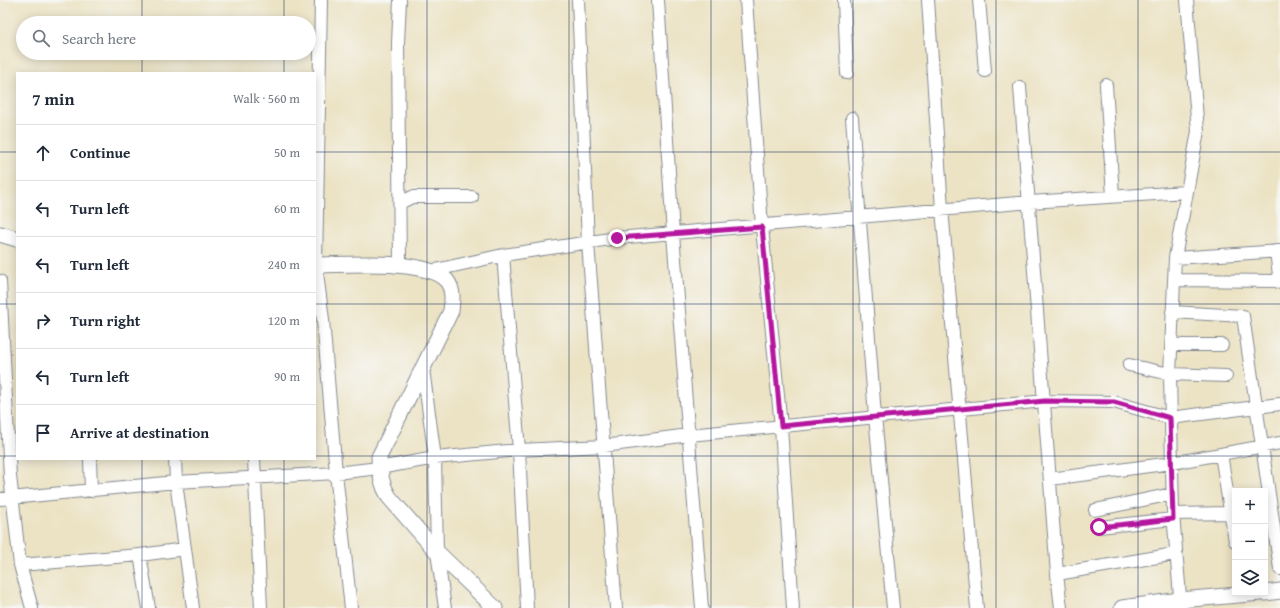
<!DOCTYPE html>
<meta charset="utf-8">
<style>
:root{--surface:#fff;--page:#f2f2f3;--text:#1f2937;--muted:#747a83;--line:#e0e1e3}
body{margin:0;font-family:"Gentium Book Plus",serif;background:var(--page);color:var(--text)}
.controls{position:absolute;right:12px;bottom:12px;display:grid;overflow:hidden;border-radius:0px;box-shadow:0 2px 10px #0003}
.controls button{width:36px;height:36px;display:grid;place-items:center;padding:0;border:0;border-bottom:1px solid var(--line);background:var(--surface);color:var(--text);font:20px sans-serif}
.stop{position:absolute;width:12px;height:12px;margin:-9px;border:3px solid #b5179e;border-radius:50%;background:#fff}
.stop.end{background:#b5179e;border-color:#fff;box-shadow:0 1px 4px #0008}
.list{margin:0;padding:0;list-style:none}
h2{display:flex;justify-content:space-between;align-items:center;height:52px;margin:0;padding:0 16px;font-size:17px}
h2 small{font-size:13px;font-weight:400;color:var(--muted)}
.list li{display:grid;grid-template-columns:26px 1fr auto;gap:12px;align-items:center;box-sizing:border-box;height:56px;padding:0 16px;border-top:1px solid var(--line)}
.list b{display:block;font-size:15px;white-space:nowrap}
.list em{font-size:13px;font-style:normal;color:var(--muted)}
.icon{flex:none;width:22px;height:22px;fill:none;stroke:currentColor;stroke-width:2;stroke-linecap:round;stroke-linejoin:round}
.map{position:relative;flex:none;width:1280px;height:608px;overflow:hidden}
.search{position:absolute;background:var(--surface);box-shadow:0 2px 10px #0003;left:16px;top:16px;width:300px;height:44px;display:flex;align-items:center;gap:10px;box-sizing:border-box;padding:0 14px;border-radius:22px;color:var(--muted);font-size:15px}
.panel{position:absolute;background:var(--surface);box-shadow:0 2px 10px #0003;left:16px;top:72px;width:300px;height:388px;border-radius:0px}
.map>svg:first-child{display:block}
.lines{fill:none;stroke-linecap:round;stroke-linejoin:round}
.minor-casing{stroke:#848991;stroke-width:14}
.tertiary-casing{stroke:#848991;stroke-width:17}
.minor{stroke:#fff;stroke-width:12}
.tertiary{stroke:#fff;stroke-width:15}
.route{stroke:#b5179e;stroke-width:5}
.grid{fill:none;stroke:#1b2f5e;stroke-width:1;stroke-opacity:0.55}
</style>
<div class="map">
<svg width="1280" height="608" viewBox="0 0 1280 608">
<rect width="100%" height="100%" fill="#f6f6f2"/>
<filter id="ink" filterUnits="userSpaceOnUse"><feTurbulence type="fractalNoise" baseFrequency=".025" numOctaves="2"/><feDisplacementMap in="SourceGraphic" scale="8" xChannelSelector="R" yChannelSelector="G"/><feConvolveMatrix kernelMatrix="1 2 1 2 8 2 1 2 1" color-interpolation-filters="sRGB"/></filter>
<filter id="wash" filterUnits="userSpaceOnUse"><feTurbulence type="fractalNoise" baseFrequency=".012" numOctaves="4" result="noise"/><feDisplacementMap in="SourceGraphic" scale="16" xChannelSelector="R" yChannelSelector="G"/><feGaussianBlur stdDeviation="0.9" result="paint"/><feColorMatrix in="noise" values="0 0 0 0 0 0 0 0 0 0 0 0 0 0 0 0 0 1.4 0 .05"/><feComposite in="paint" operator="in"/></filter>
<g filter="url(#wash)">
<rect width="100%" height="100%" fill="#ece3c4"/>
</g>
<g filter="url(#ink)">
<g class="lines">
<defs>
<path id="minor" d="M321,0L316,265L323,320L336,473L351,608
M400,0L398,43L400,265
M578,0L588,243L616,608
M658,0L673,234L702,608
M746,0L762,227L781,427L793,608
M844,0L847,73
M928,0L942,209L977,608
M979,0L985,71
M1106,85L1113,196
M1020,87L1057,574L1061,608
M852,118L875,416L893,608
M400,203L412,197H472
M1276,251L1280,283
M503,255L519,450L527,608
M1175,258L1280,251
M431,271L503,255L617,238L1030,202L1186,192
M1174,280L1280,281
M0,281L10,476L20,565L32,608
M1172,312L1243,316L1280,569
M1171,345H1222
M1129,365L1170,374L1226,376
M423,369L435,458L437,552L445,608
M1221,454L1235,541
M90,459L91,491
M175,459L176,482L193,608
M254,459L261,608
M1050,479L1172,463L1280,443
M0,499L176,482L336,473L379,468L435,458L519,450L604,446L689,435L1045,401L1114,402L1170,418L1280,404
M1095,510L1172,494
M1173,514L1231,513
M1099,527L1173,519
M140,555L149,608
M20,565L140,555L185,549
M1057,574L1175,554
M1181,608L1173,514L1170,374L1175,258L1198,131L1187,0"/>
<path id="tertiary" d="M0,234L17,239
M315,265C345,265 428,258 447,281C454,290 452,302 451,311L379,457C379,471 381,484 389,497L437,552L495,608
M1265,593L1280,591
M1122,608L1180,600L1261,593"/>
</defs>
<use href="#minor" class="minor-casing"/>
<use href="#tertiary" class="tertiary-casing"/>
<use href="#minor" class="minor"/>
<use href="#tertiary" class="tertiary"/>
</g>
</g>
<g class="lines" filter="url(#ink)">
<path class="route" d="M617,238L762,227L781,426L1045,401L1114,402L1170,418L1173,519L1099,527"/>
</g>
<path class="grid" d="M142,0V23M284,0V23M427,0V608M569,0V608M711,0V608M853,0V608M996,0V608M1138,0V608M142,53V73M284,53V73M0,152H17M315,152H1280M0,304H17M315,304H1280M0,456H17M315,456H1280M142,459V608M284,459V608"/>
</svg>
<div class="controls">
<button>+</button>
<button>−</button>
<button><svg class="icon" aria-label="layers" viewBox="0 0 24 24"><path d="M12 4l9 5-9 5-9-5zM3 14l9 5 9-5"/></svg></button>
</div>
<div class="stop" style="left:1099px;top:527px"></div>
<div class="stop end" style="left:617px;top:238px"></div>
<div class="search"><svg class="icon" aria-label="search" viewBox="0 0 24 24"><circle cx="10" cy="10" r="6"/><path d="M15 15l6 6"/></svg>Search here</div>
<section class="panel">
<h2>7 min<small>Walk · 560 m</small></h2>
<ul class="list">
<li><svg class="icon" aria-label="ahead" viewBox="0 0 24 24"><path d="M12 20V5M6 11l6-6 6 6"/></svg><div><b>Continue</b></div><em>50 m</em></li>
<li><svg class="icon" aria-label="left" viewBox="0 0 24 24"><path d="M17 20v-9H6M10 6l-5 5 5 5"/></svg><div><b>Turn left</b></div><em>60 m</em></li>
<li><svg class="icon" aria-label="left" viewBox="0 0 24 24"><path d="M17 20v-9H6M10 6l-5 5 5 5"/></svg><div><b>Turn left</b></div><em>240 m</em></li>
<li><svg class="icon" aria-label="right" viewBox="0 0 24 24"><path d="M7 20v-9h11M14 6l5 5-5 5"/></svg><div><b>Turn right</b></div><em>120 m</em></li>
<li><svg class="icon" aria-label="left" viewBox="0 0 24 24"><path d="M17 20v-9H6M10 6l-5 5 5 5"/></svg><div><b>Turn left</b></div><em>90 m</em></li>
<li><svg class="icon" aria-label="arrive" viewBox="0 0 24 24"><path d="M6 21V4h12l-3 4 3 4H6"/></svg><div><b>Arrive at destination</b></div></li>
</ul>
</section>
</div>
